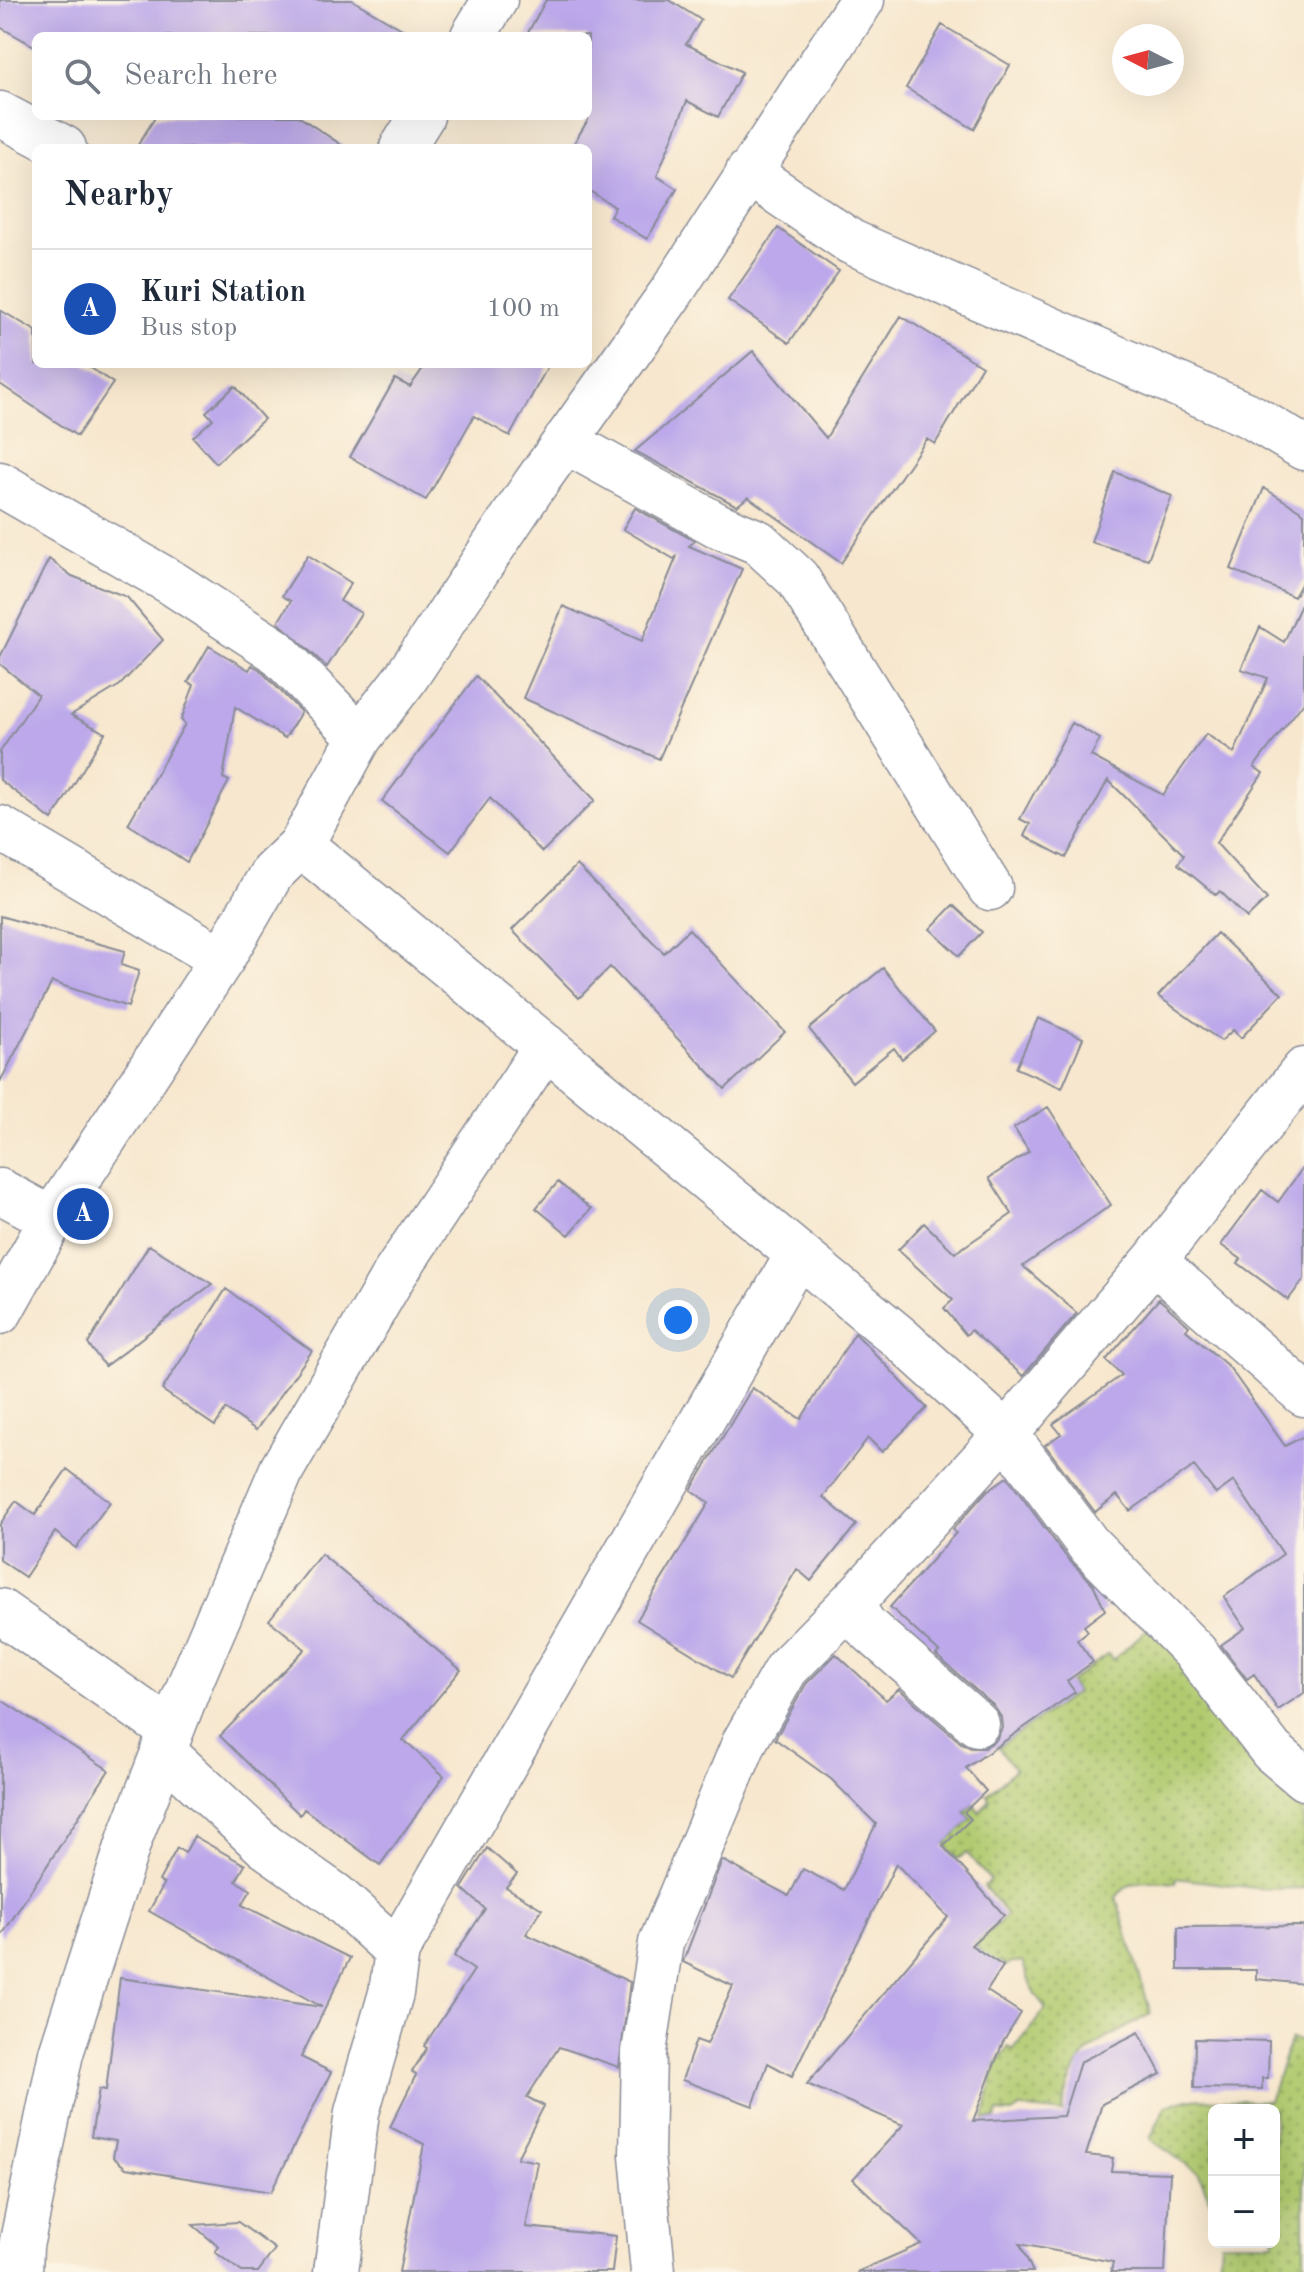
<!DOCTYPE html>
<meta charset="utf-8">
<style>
:root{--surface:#fff;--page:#f6f6f7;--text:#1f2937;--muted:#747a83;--line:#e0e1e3;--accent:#ea580c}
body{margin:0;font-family:"Old Standard TT",serif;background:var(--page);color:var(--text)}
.controls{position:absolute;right:24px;bottom:24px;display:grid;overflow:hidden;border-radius:12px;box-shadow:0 8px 32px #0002}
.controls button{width:72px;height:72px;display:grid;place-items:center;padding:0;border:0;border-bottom:2px solid var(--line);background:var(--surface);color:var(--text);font:40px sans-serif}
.compass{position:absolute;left:1112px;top:24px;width:72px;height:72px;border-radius:50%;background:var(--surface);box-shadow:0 8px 32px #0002;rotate:276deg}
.you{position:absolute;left:678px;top:1320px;width:28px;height:28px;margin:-20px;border:6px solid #fff;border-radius:50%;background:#1a73e8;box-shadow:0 0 0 12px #1a73e833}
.badge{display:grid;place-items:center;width:52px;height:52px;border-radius:50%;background:var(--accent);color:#fff;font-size:26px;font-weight:700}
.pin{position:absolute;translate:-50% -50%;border:4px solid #fff;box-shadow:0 2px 8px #0006}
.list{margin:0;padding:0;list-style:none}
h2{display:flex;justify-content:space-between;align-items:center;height:104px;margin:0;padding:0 32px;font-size:34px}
h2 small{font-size:26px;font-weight:400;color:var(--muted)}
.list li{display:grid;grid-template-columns:52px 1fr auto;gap:24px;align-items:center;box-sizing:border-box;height:120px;padding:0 32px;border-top:2px solid var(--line)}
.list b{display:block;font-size:30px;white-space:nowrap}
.list p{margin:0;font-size:26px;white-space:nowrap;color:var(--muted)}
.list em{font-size:26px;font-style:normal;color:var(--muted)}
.icon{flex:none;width:44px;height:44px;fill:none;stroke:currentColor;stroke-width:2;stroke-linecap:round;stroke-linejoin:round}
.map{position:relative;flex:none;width:1304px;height:2272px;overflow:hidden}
.search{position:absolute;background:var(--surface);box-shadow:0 8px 32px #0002;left:32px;top:32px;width:560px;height:88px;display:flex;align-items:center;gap:20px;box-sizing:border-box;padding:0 28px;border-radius:12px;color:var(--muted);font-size:30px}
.panel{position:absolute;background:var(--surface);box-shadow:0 8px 32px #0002;left:32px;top:144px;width:560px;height:224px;border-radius:12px}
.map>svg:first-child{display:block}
.grass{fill:url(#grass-dots);stroke:#667c67;stroke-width:2}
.building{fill:#bca8ea}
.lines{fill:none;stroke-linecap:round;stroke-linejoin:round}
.minor-casing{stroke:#898b96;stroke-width:47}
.major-casing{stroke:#898b96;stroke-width:47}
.minor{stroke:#fff;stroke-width:44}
.major{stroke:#fff;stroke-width:44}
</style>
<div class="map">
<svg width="1304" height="2272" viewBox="0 0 1304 2272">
<defs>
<pattern id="grass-dots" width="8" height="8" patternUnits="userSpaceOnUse" patternTransform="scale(2)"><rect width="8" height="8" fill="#b1ca70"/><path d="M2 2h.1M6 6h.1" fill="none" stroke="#8fa45f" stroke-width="1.8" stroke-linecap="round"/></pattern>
</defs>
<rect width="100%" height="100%" fill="#fcf5e5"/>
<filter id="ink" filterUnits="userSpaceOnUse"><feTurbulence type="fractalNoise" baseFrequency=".0125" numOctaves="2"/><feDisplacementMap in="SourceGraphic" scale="16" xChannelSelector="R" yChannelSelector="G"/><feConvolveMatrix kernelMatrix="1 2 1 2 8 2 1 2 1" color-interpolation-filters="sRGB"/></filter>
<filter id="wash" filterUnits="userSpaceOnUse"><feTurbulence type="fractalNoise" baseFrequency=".006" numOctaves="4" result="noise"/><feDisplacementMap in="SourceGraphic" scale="32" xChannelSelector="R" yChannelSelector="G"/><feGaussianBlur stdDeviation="1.8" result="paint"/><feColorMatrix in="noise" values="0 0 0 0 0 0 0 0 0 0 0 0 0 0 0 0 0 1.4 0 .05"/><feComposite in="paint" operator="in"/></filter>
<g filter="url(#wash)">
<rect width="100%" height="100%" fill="#f7e7ce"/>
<path class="grass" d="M1153,1624L1304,1789V1888L1264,1889L1176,1878L1175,1883C1149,1881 1134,1876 1116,1897L1151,2014C1097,2045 1074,2046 1062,2113L1020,2108L1012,2113L998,2112L996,2119H984L996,2064L1008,2047L1014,2050L1046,2008L1034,1993L1022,1962H1011L1006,1966L1001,1961L993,1967L975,1945L1007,1915L984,1886L990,1880L967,1853L957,1859L945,1844L971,1819L965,1812L973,1804L980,1812L990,1800L987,1795L1015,1769L998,1747L1076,1693L1070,1682L1108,1654L1113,1660Z
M1291,2039L1304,2042V2272H1219L1221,2242H1274V2110H1214V2211L1199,2173L1150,2139L1166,2106L1187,2099L1269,2101Z"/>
<g id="blocks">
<path class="building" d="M0,0H352L414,36H36V47L0,27Z
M546,0H669L701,20L686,44L742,72L718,117L687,101L657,176L677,189L647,239L610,216L615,207L588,190V148H571L588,120V36H526Z
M942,25L1010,65L974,129L906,88Z
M156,116H298L346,148H136Z
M778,228L839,271L789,343L728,300Z
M0,310L36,331V364H85L113,383L77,436L0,384Z
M901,316L982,366L935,444L927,439L841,563L748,497L737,506L635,451L753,351L826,438Z
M426,364H549L510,436L474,416L426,500L350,457L395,379L410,387Z
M235,386L264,419L216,463L193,437L213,419L206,412Z
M1115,472L1172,496L1148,559L1091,542Z
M1264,488L1304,513V579L1294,597L1231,569Z
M635,508L695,541L689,546L742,569L659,759L523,698L563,606L642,641L677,556L674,559L623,529Z
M308,555L351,583L340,601L361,613L327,667L278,622L291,601L282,596Z
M49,559L72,576L127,597L163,640L120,685L71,715L105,733L52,820L0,780V752L38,695L0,664V657Z
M1304,598V702L1254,767L1263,773L1216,843L1267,899L1247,918L1220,891L1216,895L1178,864L1184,855L1108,780L1066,858L1024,836L1030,824L1020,819L1072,723L1100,739L1091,756L1163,795L1206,734L1234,753L1268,678L1241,669L1260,627L1284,642Z
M209,646L249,670L252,665L259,669L301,712L285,738L235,707L223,778L229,781L187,862L128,824L185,724L181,720L194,685L188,682Z
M476,676L595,800L542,852L490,798L450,852L382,801Z
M577,865L664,953L689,929L785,1032L725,1089L610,967L579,998L512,930Z
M953,905L982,932L959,956L930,929Z
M0,916L125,951L121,965L139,971L128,1007L52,982L0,1082Z
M1217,933L1282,994L1241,1038L1233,1030L1221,1041L1158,996Z
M883,968L935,1031L902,1059L894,1048L852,1082L809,1029Z
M1038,1018L1083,1038L1062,1088L1016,1068Z
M1048,1107L1111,1205L1023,1266L1077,1313L1023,1376L971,1330L966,1335L944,1308L953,1300L898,1250L924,1223L955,1253L1012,1214L989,1178L1029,1152L1014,1128Z
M1304,1166V1279L1288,1300L1238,1263L1241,1259L1221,1245L1262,1190L1278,1202Z
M558,1182L591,1209L569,1235L536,1208Z
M149,1245L212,1284L105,1366L88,1344Z
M226,1289L312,1351L256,1430L226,1409L215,1426L162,1390Z
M1159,1299L1189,1326L1186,1330L1229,1367L1285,1446L1304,1436V1693L1278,1710L1254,1674L1247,1679L1221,1645L1245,1628L1224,1597L1283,1554L1234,1481L1216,1494L1194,1466L1130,1511L1117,1495L1095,1512L1045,1445L1061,1434L1053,1424L1122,1375L1106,1360Z
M855,1333L927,1408L882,1452L868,1438L823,1497L856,1525L811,1581L797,1569L731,1678L637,1620L709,1503L691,1490L752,1388L801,1419Z
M67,1469L110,1502L76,1548L55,1532L25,1577L0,1560V1524L16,1501L35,1515Z
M1007,1477L1068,1559L1093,1584L1105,1610L1084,1626L1088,1631L1077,1640L1093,1662L1067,1681L1075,1692L966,1768L986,1791L964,1812L971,1819L943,1846L1004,1915L971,1945L1003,1966L987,1991L1021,2013L1003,2042L973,2121L1063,2116L1080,2062L1139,2032L1161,2074L1102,2104L1086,2155L1113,2158L1111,2171L1170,2173L1165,2272H1111L1113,2262L1020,2244L1033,2272H857L921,2244L853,2179L903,2125L807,2084L948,1917L896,1864L792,2076L768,2063L753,2106L682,2080L696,2040L707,2044L733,1986L683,1962L722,1860L789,1896L803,1869L844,1890L876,1824L831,1779L775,1739L806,1684L836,1654L886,1700L899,1689L961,1743L971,1748H984L996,1740L1002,1728L1001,1717L994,1706L936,1655L939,1652L890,1607L956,1533L953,1529L987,1491Z
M321,1554L461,1670L403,1740L444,1776L380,1865L304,1809L300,1815L220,1736L305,1649L269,1620Z
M0,1699L109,1770L0,1938Z
M194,1836L245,1865L236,1881L251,1890L242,1905L350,1958L301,2057L331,2072L271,2192L126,2168L113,2157L116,2141L91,2137L99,2089L106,2090L120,1978L322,2007L149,1911L164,1884L159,1881L177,1848L185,1853Z
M487,1848L517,1874L506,1887L542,1909L526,1934L630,1982L619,2067L559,2047L527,2097L544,2106L517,2158L538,2162L526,2227L616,2236L612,2272H399L424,2144L390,2127L416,2075L412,2072L427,2048L424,2046L474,1970L454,1956L485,1909L462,1888Z
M1304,1926V1984L1256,1979V1970H1178V1927Z
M1195,2039L1269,2041L1268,2078H1262V2089L1194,2088Z
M238,2222L275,2249L258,2272H242L215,2252L219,2247L193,2225Z"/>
</g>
</g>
<g filter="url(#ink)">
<use href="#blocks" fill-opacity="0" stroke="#898b96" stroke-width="2"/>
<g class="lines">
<defs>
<path id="minor" d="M473,36L495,0
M0,114L64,148
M402,148L422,116
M748,172L851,242L1252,417L1304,448
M565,441L717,525L758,542L797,578L990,888
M0,484L172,583L275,650L360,737
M0,828L222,959
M301,845L900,1338L1006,1434L1088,1544L1195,1652L1272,1751L1304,1778
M0,1191L52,1219
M1154,1261L1304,1394
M0,1611L171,1731
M977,1724L865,1626L856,1612V1598L1006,1434L1154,1261L1304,1070
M163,1751L265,1846L335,1895L397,1951L391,1993L357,2112L336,2272
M397,1951L798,1254
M20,2272L21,2246L61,2053L130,1838L191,1681L282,1469L394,1275L546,1046
M653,2272L642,2155L644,2052L661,1943L745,1741L786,1669L856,1598"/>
<path id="major" d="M0,1312L52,1219L222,959L272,873L301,845L360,737L405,679L535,484L671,293L862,0"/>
</defs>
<use href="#minor" class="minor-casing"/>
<use href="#major" class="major-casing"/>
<use href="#minor" class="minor"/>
<use href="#major" class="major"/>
</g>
</g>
</svg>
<div class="controls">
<button>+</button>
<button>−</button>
</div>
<svg class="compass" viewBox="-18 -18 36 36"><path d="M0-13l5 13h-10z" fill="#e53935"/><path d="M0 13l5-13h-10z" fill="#747a83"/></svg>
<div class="you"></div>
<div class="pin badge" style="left:83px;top:1214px;background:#1a4fb4">A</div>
<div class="search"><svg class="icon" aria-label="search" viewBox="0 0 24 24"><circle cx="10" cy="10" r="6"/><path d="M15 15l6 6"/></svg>Search here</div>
<section class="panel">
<h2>Nearby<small></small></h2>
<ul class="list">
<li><span class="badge" style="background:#1a4fb4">A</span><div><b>Kuri Station</b><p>Bus stop</p></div><em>100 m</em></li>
</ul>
</section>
</div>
